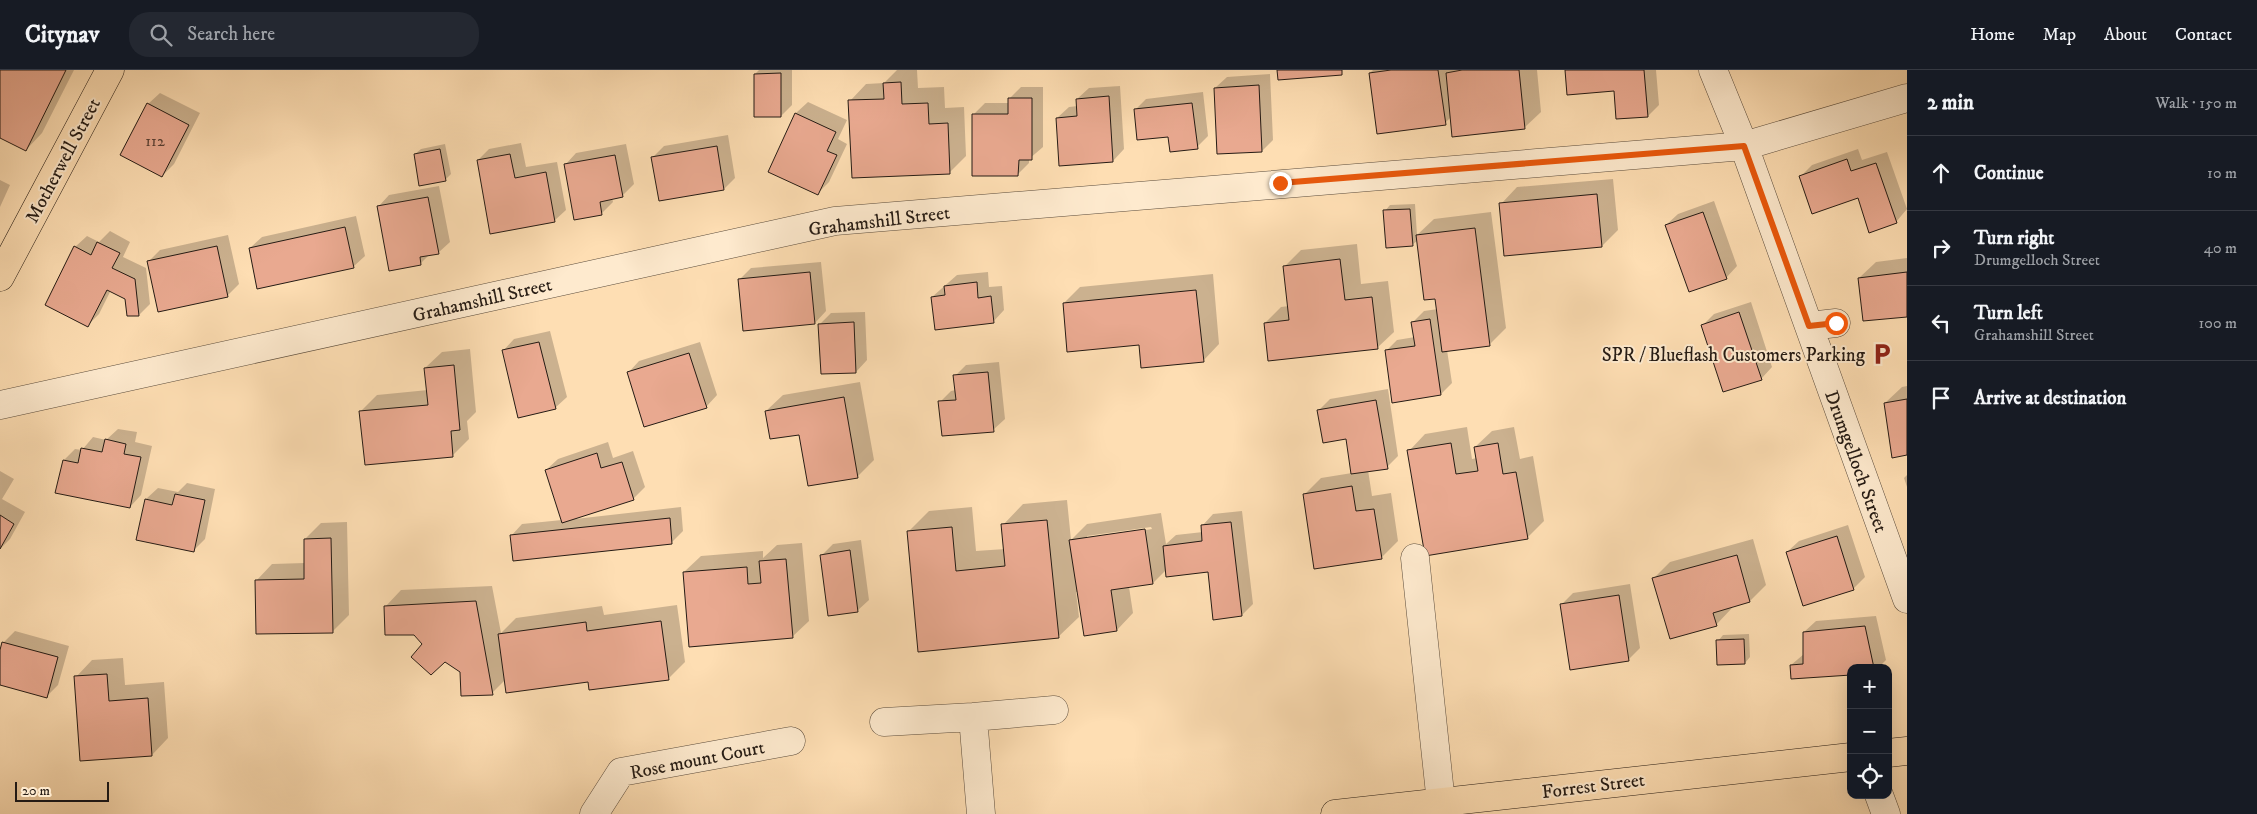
<!DOCTYPE html>
<meta charset="utf-8">
<style>
:root{--surface:#171b24;--page:#242831;--text:#f1f3f6;--muted:#9ea1a6;--line:#363941}
body{margin:0;font-family:"IM FELL DW Pica",serif;background:var(--page);color:var(--text)}
.controls{position:absolute;right:15px;bottom:15px;display:grid;overflow:hidden;border-radius:10px;box-shadow:0 5px 20px #0002}
.controls button{width:45px;height:45px;display:grid;place-items:center;padding:0;border:0;border-bottom:1px solid var(--line);background:var(--surface);color:var(--text);font:25px sans-serif}
.scale{position:absolute;left:15px;bottom:12px;width:94px;box-sizing:border-box;padding-left:5px;border:2px solid #251b14;border-top:0;font-size:14px;line-height:18px;white-space:nowrap;color:#251b14;-webkit-text-stroke:4px #feeace;paint-order:stroke}
.stop{position:absolute;width:15px;height:15px;margin:-11px;border:4px solid #ea580c;border-radius:50%;background:#fff}
.stop.end{background:#ea580c;border-color:#fff;box-shadow:0 1px 5px #0008}
.list{margin:0;padding:0;list-style:none}
h2{display:flex;justify-content:space-between;align-items:center;height:65px;margin:0;padding:0 20px;font-size:21px}
h2 small{font-size:16px;font-weight:400;color:var(--muted)}
.list li{display:grid;grid-template-columns:32px 1fr auto;gap:15px;align-items:center;box-sizing:border-box;height:75px;padding:0 20px;border-top:1px solid var(--line)}
.list b{display:block;font-size:19px;white-space:nowrap}
.list p{margin:0;font-size:16px;white-space:nowrap;color:var(--muted)}
.list em{font-size:16px;font-style:normal;color:var(--muted)}
.icon{flex:none;width:28px;height:28px;fill:none;stroke:currentColor;stroke-width:2;stroke-linecap:round;stroke-linejoin:round}
.map{position:relative;flex:none;width:1907px;height:744px;overflow:hidden}
header{display:flex;align-items:center;gap:30px;box-sizing:border-box;height:70px;padding:0 25px;background:var(--surface);border-bottom:1px solid var(--line)}
header strong{font-size:24px}
nav{display:flex;gap:28px;margin-inline-start:auto;font-size:18px}
.search{width:350px;height:45px;background:var(--page);display:flex;align-items:center;gap:12px;box-sizing:border-box;padding:0 18px;border-radius:20px;color:var(--muted);font-size:19px}
main{display:flex}
aside{flex:1;background:var(--surface)}
.map>svg:first-child{display:block}
.shadow{fill:#0003;fill-rule:evenodd}
.building{fill:#e9a990;stroke:#251b14}
.lines{fill:none;stroke-linecap:round;stroke-linejoin:round}
.minor-casing{stroke:#5b4c3c;stroke-width:29}
.major-casing{stroke:#251b14;stroke-width:29}
.minor{stroke:#feeace;stroke-width:28}
.major{stroke:#fedeb3;stroke-width:28}
.route{stroke:#ea580c;stroke-width:6}
.labels{text-anchor:middle;stroke-width:4;stroke-linejoin:round;paint-order:stroke}
.number-label{font-size:16px;fill:#563e33}
.street-label{font-size:19px;fill:#251b14;stroke:#feeace}
.poi-label{font-size:19px;fill:#251b14;stroke:#feeace;text-anchor:end}
</style>
<header>
<strong>Citynav</strong>
<div class="search"><svg class="icon" aria-label="search" viewBox="0 0 24 24"><circle cx="10" cy="10" r="6"/><path d="M15 15l6 6"/></svg>Search here</div>
<nav><a>Home</a><a>Map</a><a>About</a><a>Contact</a></nav>
</header>
<main>
<div class="map">
<svg width="1907" height="744" viewBox="0 0 1907 744">
<rect width="100%" height="100%" fill="#fedeb3"/>
<filter id="stains"><feTurbulence type="fractalNoise" baseFrequency=".004" numOctaves="4"/><feColorMatrix values="0 0 0 0 .2 0 0 0 0 .09 0 0 0 0 .02 0 0 0 .5 -.17"/></filter>
<radialGradient id="worn" r=".72"><stop offset=".6" stop-color="#630" stop-opacity="0"/><stop offset="1" stop-color="#630" stop-opacity=".3"/></radialGradient>
<path class="shadow" d="M0,0H74L42,63L26,80L0,67Z
M759,0H792V35L781,46L755,4Z
M897,0H917L918,18L944,17L945,38L964,37L966,86L950,102L850,31L866,14L884,13Z
M1373,0H1537L1541,42L1524,58L1451,47L1445,53L1370,3Z
M1566,0H1656L1659,35L1648,46L1615,20Z
M1270,4L1273,70L1262,81L1215,18L1227,7Z
M1120,16L1124,79L1113,91L1057,48L1069,37L1078,36L1077,29L1089,18Z
M1021,17H1043V77L1029,89V93L1018,104L974,44L985,33H1010V28Z
M1203,22L1208,66L1197,77L1169,65L1135,40L1146,29Z
M160,23L200,43L174,94L162,106L148,34Z
M808,32L847,50L838,69L847,74L829,112L818,123L769,101L796,43Z
M728,65L735,108L724,119L653,87L664,76Z
M521,73L526,97L557,92L566,140L554,151L478,90L489,79Z
M445,74L451,104L445,110L415,84L421,79Z
M626,74L634,114L622,126L612,128L613,132L602,143L565,95L576,83Z
M1858,79L1862,90L1887,82L1907,139L1896,152L1858,126L1801,106L1812,95Z
M1613,109L1618,160L1602,176L1501,134L1517,117Z
M0,110L10,115L0,137Z
M439,116L450,172L438,183L430,184L420,194L378,137L389,125Z
M1714,131L1737,196L1726,208L1666,155L1678,144Z
M1415,134L1417,165L1434,149L1491,142L1506,258L1489,275L1447,280L1452,313L1441,324L1386,281L1397,270L1415,267L1413,252L1424,241L1438,239L1436,228L1418,170L1412,175L1385,141L1390,135Z
M356,146L365,186L353,197L250,178L262,167Z
M110,161L130,172L123,187L146,198L150,234L139,245L126,228L111,220L99,244L88,255L75,177L87,166L99,172Z
M228,165L239,214L227,226L149,191L160,180Z
M1357,174L1361,214L1388,211L1394,262L1377,278L1265,253L1281,237L1289,236L1285,196L1301,180Z
M1907,188V245L1859,208L1876,192Z
M821,192L826,241L815,253L739,210L751,198Z
M988,202L989,217L1002,216L1004,240L993,252L932,227L957,205Z
M1213,204L1219,274L1203,291L1140,273L1064,233L1080,217Z
M1751,232L1772,297L1761,309L1702,256L1714,244Z
M865,242L867,290L856,302L820,254L831,243Z
M550,261L567,327L555,338L503,281L514,269Z
M700,272L717,325L706,337L628,303L639,291Z
M470,279L476,342L467,351L469,369L453,385L361,341L377,325L428,320L425,298L442,282Z
M999,292L1005,349L993,360L940,332L951,321L956,320L955,306L966,295Z
M860,312L874,390L857,407L800,363L766,341L783,325Z
M1907,316V384L1885,333L1902,317Z
M1388,319L1398,386L1387,397L1368,400L1372,426L1391,423L1398,471L1381,488L1305,424L1321,408L1352,403L1347,368L1319,340L1330,329Z
M1467,357L1472,389L1477,388L1475,377L1492,361L1514,357L1520,389L1533,386L1544,451L1527,468L1409,381L1425,364Z
M118,359L137,362L135,372L152,376L141,425L130,437L64,390L75,379L82,380L93,367L106,370Z
M608,372L613,388L633,381L645,417L633,429L575,449L681,437L683,461L672,472L511,466L522,454L562,450L546,400L558,389Z
M0,401L14,409L2,429L25,442L10,469L0,479Z
M1907,405V417L1904,408Z
M187,413L215,419L205,469L193,481L146,429L158,418L178,422Z
M1067,430L1071,470L1087,454L1161,443L1166,474L1176,465L1203,462L1202,456L1213,444L1242,441L1253,534L1242,545L1209,501L1167,499L1153,513L1129,517L1133,543L1117,560L1078,522H1076L1079,547L1058,567L920,580L908,462L929,441L972,437L976,481L1005,479L1003,455L1023,434ZM1151,457L1152,459L1087,469V466Z
M347,452L349,545L333,561L256,511L272,494L305,493V469L321,453Z
M1848,455L1865,507L1853,519L1787,482L1799,471Z
M1753,469L1766,515L1750,531L1732,536V538L1716,555L1654,508L1670,492Z
M861,470L869,530L857,541L822,485L833,474Z
M802,473L809,551L792,567L684,502L701,486L763,481V488L777,475Z
M1630,514L1640,578L1628,590L1562,534L1573,523Z
M492,516L501,563L516,548L602,536L604,545L677,535L685,592L668,609L505,610L492,623L424,574L385,537L401,520Z
M1876,546L1886,590L1878,598L1791,595L1804,584V562L1816,551Z
M15,561L69,576L58,615L47,626L0,614V585L3,573Z
M1749,564L1750,587L1745,593L1718,571L1723,565Z
M123,588L125,615L164,612L168,668L152,685L76,607L92,590Z"/>
<path class="building" d="M0,0H66L26,81L0,68Z
M1277,0H1342V5L1278,10Z
M1391,0H1438L1446,55L1377,64L1369,3Z
M1462,0H1519L1525,59L1452,67L1446,3Z
M1565,0H1644L1648,47L1616,49L1614,21L1567,25Z
M781,3V47H754V4Z
M901,12L902,34L928,33L929,54L948,53L950,104L852,108L848,30L884,29L883,13Z
M1259,15L1262,82L1217,84L1214,18Z
M1109,26L1113,92L1059,96L1056,48L1077,46L1076,29Z
M1008,28H1032V90H1019L1018,106H972V44H1008Z
M147,33L189,55L162,107L120,85Z
M1192,33L1198,79L1170,82L1168,67L1137,70L1134,39Z
M795,43L836,62L827,81L837,85L818,125L768,102Z
M717,76L724,120L659,131L651,87Z
M440,79L446,111L419,116L414,84Z
M510,84L515,108L546,102L555,152L490,164L477,90Z
M615,85L623,127L600,132L602,145L574,150L564,94Z
M1847,89L1851,101L1876,93L1897,153L1869,163L1858,128L1812,144L1799,106Z
M1597,124L1602,177L1504,186L1499,133Z
M428,127L439,184L420,187L421,195L389,201L377,136Z
M1410,139L1413,176L1386,178L1383,140Z
M1703,142L1727,209L1689,222L1665,155Z
M345,157L354,198L257,219L249,178Z
M1475,158L1490,276L1442,282L1435,229L1424,230L1416,165Z
M97,172L120,183L112,198L135,209L139,246H127L125,229L107,220L88,257L45,235L74,176L91,185Z
M217,176L228,227L158,242L147,191Z
M1340,189L1345,230L1372,227L1378,279L1268,291L1264,253L1289,250L1283,196Z
M810,202L815,254L743,261L738,209Z
M1907,202V247L1863,251L1858,208Z
M977,212L978,228L991,226L994,253L935,260L931,227L945,225L944,216Z
M1196,220L1204,292L1141,298L1139,275L1067,282L1063,233Z
M1739,242L1762,310L1723,322L1701,255Z
M1430,249L1441,325L1392,333L1385,280L1415,276L1411,252Z
M854,252L856,303L821,304L818,254Z
M539,272L556,339L518,348L502,280Z
M689,283L707,338L644,357L627,302Z
M454,295L460,360L451,361L453,387L365,395L359,341L428,335L424,298Z
M988,302L994,362L942,366L938,331L956,330L953,305Z
M844,327L858,408L808,416L799,365L770,369L765,341Z
M1907,329V385L1892,388L1884,333Z
M1376,330L1388,399L1351,404L1346,369L1323,373L1317,340Z
M105,369L126,374L124,384L141,387L130,438L55,423L63,390L78,393L81,378L102,382Z
M1451,373L1456,404L1478,401L1474,377L1498,373L1503,404L1516,402L1528,469L1425,486L1407,380Z
M597,383L601,398L622,392L634,430L562,453L545,400Z
M1352,416L1356,441L1374,439L1382,489L1314,499L1303,424Z
M175,424L205,430L194,482L136,470L145,429L172,435Z
M0,445L14,454L0,479Z
M670,448L672,474L513,491L510,465Z
M1047,450L1059,568L918,582L907,461L952,457L956,501L1005,496L1001,454Z
M1231,452L1242,546L1213,550L1208,502L1166,507L1163,476L1202,471L1201,455Z
M1145,459L1153,514L1111,520L1117,561L1084,566L1069,470Z
M1837,466L1854,520L1803,536L1786,482Z
M331,468L333,563L256,564L255,510L304,509V469Z
M850,480L858,542L828,546L820,485Z
M1737,485L1750,532L1713,543L1717,556L1670,569L1652,508Z
M786,489L793,568L689,577L683,502L747,497L748,514L761,513L759,491Z
M1619,525L1629,591L1570,600L1560,534Z
M476,531L493,625L461,626L460,602L445,592L431,605L411,587L422,574L414,565H385L384,536Z
M661,551L669,610L589,620L588,612L506,623L498,564L586,552L587,561Z
M1865,556L1874,598H1851V605L1791,609L1790,595L1803,594V562Z
M1744,569L1745,594L1717,595L1716,570Z
M2,572L58,587L47,628L0,615V580Z
M107,604L109,631L148,628L152,686L80,691L74,606Z"/>
<g class="lines">
<defs>
<path id="minor" d="M1713,0L1744,76L1907,529
M1809,256L1836,253
M0,335L835,151L1744,76L1907,28
M1415,488L1441,733
M973,647L981,744
M884,652L973,647L1054,640
M1879,725L1886,744
M594,744L621,702L791,671"/>
<path id="major" d="M0,207L110,0
M1888,683L1907,681
M1335,744L1851,687"/>
</defs>
<use href="#minor" class="minor-casing"/>
<use href="#major" class="major-casing"/>
<use href="#minor" class="minor"/>
<use href="#major" class="major"/>
</g>
<g class="lines">
<path class="route" d="M1280,113L1744,76L1809,256L1836,253"/>
</g>
<defs>
<symbol id="parking-bare" viewBox="-9 -9 18 18"><path d="M-3.5-5.5H1a3.5 3.5 0 0 1 0 7H-1V5.5H-3.5ZM-1-3.4V-.6H.8a1.4 1.4 0 0 0 0-2.8Z" fill="#8f2418" stroke="#feeace" stroke-width="2.5" paint-order="stroke"/></symbol>
</defs>
<g fill-rule="evenodd">
<use href="#parking-bare" x="1866" y="268" width="32" height="32"/>
</g>
<g class="labels">
<g class="number-label">
<text x="155" y="76">112</text>
</g>
<g class="street-label">
<text transform="translate(62 90) rotate(-62)" y="7">Motherwell Street</text>
<text transform="translate(879 150) rotate(-7)" y="7">Grahamshill Street</text>
<text transform="translate(482 229) rotate(-13)" y="7">Grahamshill Street</text>
<text transform="translate(1857 391) rotate(70)" y="7">Drumgelloch Street</text>
<text transform="translate(697 689) rotate(-11)" y="7">Rose mount Court</text>
<text transform="translate(1593 715) rotate(-7)" y="7">Forrest Street</text>
</g>
<g class="poi-label">
<text x="1865" y="291">SPR / Blueflash Customers Parking</text>
</g>
</g>
<rect width="100%" height="100%" filter="url(#stains)"/>
<rect width="100%" height="100%" fill="url(#worn)"/>
</svg>
<div class="controls">
<button>+</button>
<button>−</button>
<button><svg class="icon" aria-label="locate" viewBox="0 0 24 24"><circle cx="12" cy="12" r="6"/><path d="M12 2v4M12 18v4M2 12h4M18 12h4"/></svg></button>
</div>
<div class="scale">20 m</div>
<div class="stop" style="left:1836px;top:253px"></div>
<div class="stop end" style="left:1280px;top:113px"></div>
</div>
<aside>
<h2>2 min<small>Walk · 150 m</small></h2>
<ul class="list">
<li><svg class="icon" aria-label="ahead" viewBox="0 0 24 24"><path d="M12 20V5M6 11l6-6 6 6"/></svg><div><b>Continue</b></div><em>10 m</em></li>
<li><svg class="icon" aria-label="right" viewBox="0 0 24 24"><path d="M7 20v-9h11M14 6l5 5-5 5"/></svg><div><b>Turn right</b><p>Drumgelloch Street</p></div><em>40 m</em></li>
<li><svg class="icon" aria-label="left" viewBox="0 0 24 24"><path d="M17 20v-9H6M10 6l-5 5 5 5"/></svg><div><b>Turn left</b><p>Grahamshill Street</p></div><em>100 m</em></li>
<li><svg class="icon" aria-label="arrive" viewBox="0 0 24 24"><path d="M6 21V4h12l-3 4 3 4H6"/></svg><div><b>Arrive at destination</b></div></li>
</ul>
</aside>
</main>
